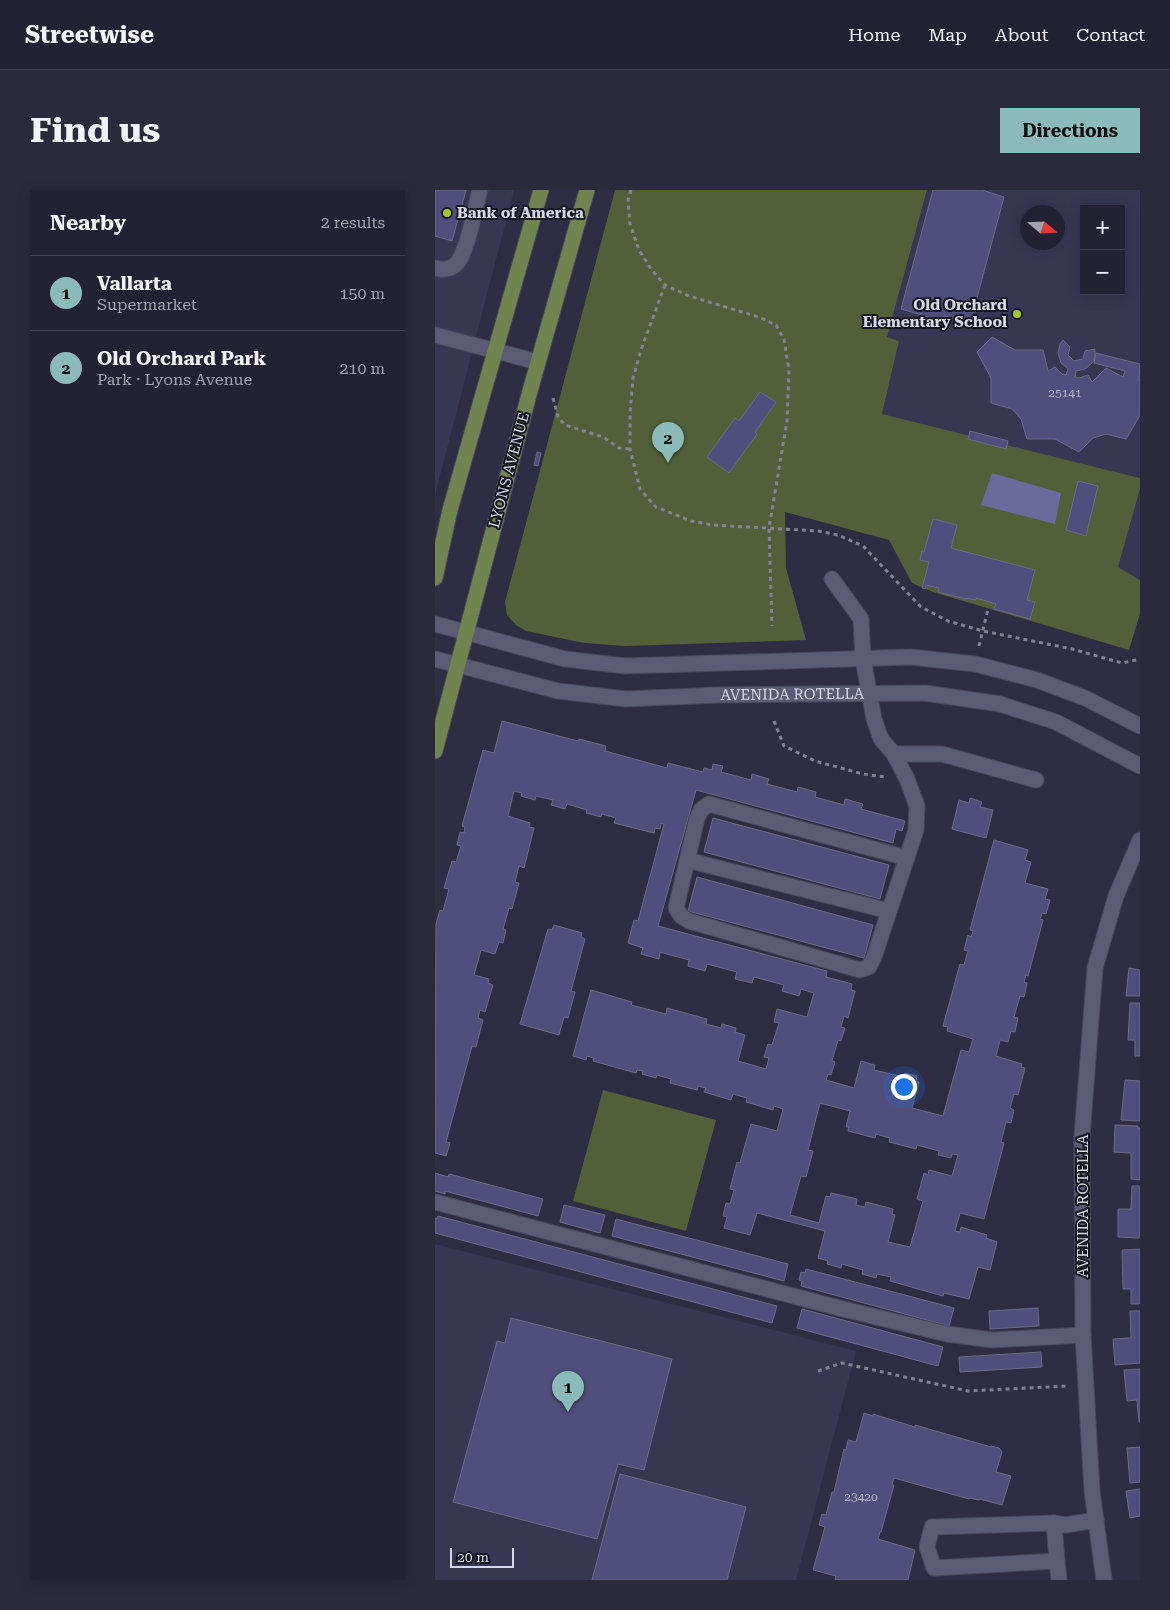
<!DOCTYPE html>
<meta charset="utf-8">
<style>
:root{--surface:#223;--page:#2a2a3b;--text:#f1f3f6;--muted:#a2a4ac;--line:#3f3f4e;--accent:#8bbbb9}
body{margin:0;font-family:"Roboto Serif",serif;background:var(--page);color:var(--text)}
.controls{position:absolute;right:15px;top:15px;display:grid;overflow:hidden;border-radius:0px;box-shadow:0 2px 12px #0003}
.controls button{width:45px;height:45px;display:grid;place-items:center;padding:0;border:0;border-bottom:1px solid var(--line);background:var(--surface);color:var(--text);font:25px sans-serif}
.compass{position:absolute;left:585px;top:15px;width:45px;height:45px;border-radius:50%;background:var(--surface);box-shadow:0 2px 12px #0003;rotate:109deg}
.scale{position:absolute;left:15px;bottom:12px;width:64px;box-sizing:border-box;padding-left:5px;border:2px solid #d7d8e6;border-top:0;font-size:14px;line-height:18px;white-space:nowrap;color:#d7d8e6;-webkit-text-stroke:4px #171721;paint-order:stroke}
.you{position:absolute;left:468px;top:896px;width:18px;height:18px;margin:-12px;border:4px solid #fff;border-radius:50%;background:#1a73e8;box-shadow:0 0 0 8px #1a73e833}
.badge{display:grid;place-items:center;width:32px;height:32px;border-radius:50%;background:var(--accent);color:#111;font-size:16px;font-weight:700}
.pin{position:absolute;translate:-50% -41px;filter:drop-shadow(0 1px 2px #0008)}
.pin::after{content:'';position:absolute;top:26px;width:18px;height:15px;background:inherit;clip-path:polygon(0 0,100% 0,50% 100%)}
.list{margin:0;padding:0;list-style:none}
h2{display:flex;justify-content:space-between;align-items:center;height:65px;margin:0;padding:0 20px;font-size:21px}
h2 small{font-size:16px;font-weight:400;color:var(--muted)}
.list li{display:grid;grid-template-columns:32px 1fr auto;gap:15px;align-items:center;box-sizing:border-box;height:75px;padding:0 20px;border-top:1px solid var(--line)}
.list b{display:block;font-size:19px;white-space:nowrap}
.list p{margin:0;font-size:16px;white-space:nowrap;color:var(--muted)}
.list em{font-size:16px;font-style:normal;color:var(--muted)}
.map{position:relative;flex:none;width:705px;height:1390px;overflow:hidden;border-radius:0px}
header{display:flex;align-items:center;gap:30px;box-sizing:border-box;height:70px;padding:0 25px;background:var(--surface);border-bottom:1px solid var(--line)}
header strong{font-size:24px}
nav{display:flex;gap:28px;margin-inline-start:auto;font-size:18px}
.intro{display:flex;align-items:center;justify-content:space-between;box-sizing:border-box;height:120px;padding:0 30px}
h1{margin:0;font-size:35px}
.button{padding:12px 22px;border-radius:0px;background:var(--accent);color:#111;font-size:18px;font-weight:700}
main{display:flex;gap:30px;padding:0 30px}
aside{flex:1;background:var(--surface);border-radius:0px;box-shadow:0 2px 12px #0003}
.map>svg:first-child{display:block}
.built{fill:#383753;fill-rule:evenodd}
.green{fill:#525f38}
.water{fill:#6c6a9c}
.building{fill:#504e7d;stroke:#6b6b85;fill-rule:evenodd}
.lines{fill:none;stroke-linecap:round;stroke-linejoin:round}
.minor-casing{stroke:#48485b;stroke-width:17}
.major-casing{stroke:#48485b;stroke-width:17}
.path{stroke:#828294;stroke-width:3;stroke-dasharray:4 4;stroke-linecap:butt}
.minor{stroke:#5b5b74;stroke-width:15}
.major{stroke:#71834e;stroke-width:15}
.poi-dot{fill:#a0c92b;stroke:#171721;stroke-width:2}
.labels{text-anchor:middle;stroke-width:4;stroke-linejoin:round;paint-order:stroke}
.number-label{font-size:12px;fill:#b5b6cc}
.poi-label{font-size:15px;font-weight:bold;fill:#d7d8e6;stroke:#171721;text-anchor:start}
.street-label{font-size:15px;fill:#d7d8e6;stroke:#171721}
</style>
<header>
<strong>Streetwise</strong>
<nav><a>Home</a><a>Map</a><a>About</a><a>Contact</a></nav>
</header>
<div class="intro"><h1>Find us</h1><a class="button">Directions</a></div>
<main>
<aside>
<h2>Nearby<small>2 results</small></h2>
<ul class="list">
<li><span class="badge">1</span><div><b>Vallarta</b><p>Supermarket</p></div><em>150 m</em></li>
<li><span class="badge">2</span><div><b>Old Orchard Park</b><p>Park · Lyons Avenue</p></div><em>210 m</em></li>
</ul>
</aside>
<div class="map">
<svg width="705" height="1390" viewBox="0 0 705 1390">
<rect width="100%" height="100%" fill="#2e2d44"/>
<path class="built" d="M0,0H79L0,305Z
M492,0H705V288L447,224L464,151L452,147ZM649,19H686V101H649ZM592,22H622V52H592Z
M705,299V390L683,377Z
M0,1054L421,1161L361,1390H0Z"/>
<path class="green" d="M180,0H492L452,147L464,151L447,224L705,288V299L683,377L705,390V424L694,460L498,402L477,393L454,350L350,322L351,378L371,450L190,456L149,453L91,441L81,435L72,425L70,412Z
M168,900L281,930L251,1041L138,1011Z"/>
<path class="water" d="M557,283L626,303L620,334L546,315Z"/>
<path class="building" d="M0,0H31L17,51L0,46Z
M498,0H547L569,7L535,134L509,126L507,131L466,119Z
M557,147L580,160H608L613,181L620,177L627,184L631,185L633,179L626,173L623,163L625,154L628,150L635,157L633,165L639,171L648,169L650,161L660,159V168L657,173L650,179L641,181L640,187L644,188L653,185L657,192L671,178L688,187L690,181L659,173L661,163L705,174L704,190H705V225L691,249L671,244L658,248L644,262L620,249H592L586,229L577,219L556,213V188L542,162Z
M325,202L341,212L320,242L322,244L294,283L272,267L300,228L304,231Z
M535,241L573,251L571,259L533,249Z
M102,262L106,263L103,276L99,275Z
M643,291L663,296L651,346L631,340Z
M498,329L522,335L516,358L600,380L592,410L600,412L595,429L559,419L561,414L541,408V410L531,408V409L503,402L504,398L491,395L490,399L487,398L494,372L485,370L487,361L489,362Z
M67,531L143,551L144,549L171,556L170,561L232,578L233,573L268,582L269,578L277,580L278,574L288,576L286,582L316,590L317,584L334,589L332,594L362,602L363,597L381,602L380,607L409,615L410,609L428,614L426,619L470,631L467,641L461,639L458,653L261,600L223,736L392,781L391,787L417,794L416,800L420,801L413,828L409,826L406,837L410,838L406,851L403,850L397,871L400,872L396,885L393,884L391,890L419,898L426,871L440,875L439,880L469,887L470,883L482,886L481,891L484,892L477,918L508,926L526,860L534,862L538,849L512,841L513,837L508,836L525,774L529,775L533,761L529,760L533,745L536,747L538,741L535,740L559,650L593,660L590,670L596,672L590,693L613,699L610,709L615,710L611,724L607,723L605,729L608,730L593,786L591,785L589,792L592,793L589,807L585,806L579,827L583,828L580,842L576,841L573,852L565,850L561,866L587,874L586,877L590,878L583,905L579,904L575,918L579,920L576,933L571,932L566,952L569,953L549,1029L525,1023L520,1041L525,1042L526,1037L552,1045L551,1048L562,1052L555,1080L543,1077L534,1109L509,1103L508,1106L455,1091L456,1087L442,1084L441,1088L427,1084L428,1080L407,1074L406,1078L392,1074L393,1071L383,1068L390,1041L322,1023L315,1045L289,1038L292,1027L288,1026L291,1013L295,1014L299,1000L295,999L302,972L305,973L316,934L342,941L348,919L339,916L338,920L311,912L312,908L298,904L296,910L269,902L271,898L263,896L262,900L235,893L236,889L222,885L221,888L207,884L208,881L202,880L201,883L158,871L159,868L152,866L151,870L138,866L156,800L197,812L196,815L231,824L232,818L272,829L271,834L286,838L287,834L301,838L300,842L310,845L303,871L331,879L334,868L329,867L333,854L337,855L344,833L339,832L342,819L372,827L379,803L366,799L364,806L347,801L349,795L319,787L317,793L300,789L302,782L272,774L270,781L253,776L254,770L225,762L224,769L206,764L208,758L193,753L199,730L203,731L229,634L226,633L225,639L220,638L219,643L179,633L181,628L167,624L166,627L151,623L152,620L132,614L130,619L116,615L118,610L101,606L100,610L86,606L87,603L79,601L73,626L95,633L94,637L99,638L89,678L84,676L80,692L84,693L77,719L74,718L68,739L71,740L68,753L64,752L60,764L46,760L39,785L54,789L53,793L58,795L50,822L45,820L43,828L48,830L41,857L37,856L11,952L15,953L11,966L0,963L1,734L5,720L8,721L14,699L9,698L17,671L21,672L26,656L22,655L25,642L29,643L30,637L27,636L48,560L59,563ZM385,913L415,921L411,937H414L413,941L440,948L441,944L455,948L454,952L481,959L482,955L504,961L503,965L516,968L517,964L523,965L517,986L494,980L493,985L489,983L482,1009L488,1011L475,1057L453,1052L460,1025L457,1024L458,1019L431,1012L430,1017L421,1015L422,1009L396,1003L395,1007L391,1006L384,1033L355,1025L366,986L371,987L378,961L373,960Z
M535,608L547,612L545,617L558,620L551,648L517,639L524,610L534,613Z
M278,628L454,675L445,709L269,662Z
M262,687L438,735L429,768L253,721Z
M119,735L147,743L146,747L150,749L136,801L140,802L133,828L129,827L124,845L85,834L113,739L117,740Z
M694,778L705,780V806H691Z
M695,813H705V866H700V850H693Z
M690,890L705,891V931L686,930Z
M680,935L703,936V938H705V990L696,989V963L679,962Z
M0,983L13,987L14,984L108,1009L103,1026L10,1001V1004L0,1001Z
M697,996H705V1048L683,1047V1019H696Z
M129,1015L170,1025L165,1043L125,1032Z
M3,1026L342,1116L337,1133L0,1043V1028L2,1029Z
M181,1029L353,1074L349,1091L177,1046Z
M705,1059V1112L704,1114H696V1099H688L687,1060Z
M371,1079L519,1118L514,1136L366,1096L367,1091L364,1090L366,1082L370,1083Z
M603,1118L604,1136L555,1139L554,1121Z
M367,1119L508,1157L503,1176L362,1138Z
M695,1121H705V1173L680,1175L678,1149L696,1148Z
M76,1128L237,1169L209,1280L183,1274L162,1349L18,1312L62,1151L70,1153Z
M606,1162L607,1177L525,1182L524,1167Z
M705,1179V1232H704L702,1210L692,1211L689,1180Z
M429,1223L438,1226V1224L480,1237V1235L556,1257V1256L564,1258L567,1262L561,1282L576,1286L567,1315L545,1309L544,1310L535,1308L534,1309L459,1288L457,1295H459L446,1342H445L443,1349L480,1360L473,1390H400L401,1386L378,1380L390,1337L384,1335L387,1324L391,1325L397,1302H399L409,1259L411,1260L413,1250L421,1252Z
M705,1257V1292L695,1293L692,1258Z
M185,1284L311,1317L292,1390H157Z
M705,1299V1326L695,1328L691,1301Z"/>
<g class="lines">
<defs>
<g id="minor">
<path d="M0,78C8,80 16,80 22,73C33,61 40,17 45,0"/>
<path d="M0,145L103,172"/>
<path d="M397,389L426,429L428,469L439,529L446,549L459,564L472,589L482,616L481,640L439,767L434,777L425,780L254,731L246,726L241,718L262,628L267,619L274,614L472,668"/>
<path d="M0,434L130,469L190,476L476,467L540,474L602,490L650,508L705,536"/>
<path id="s1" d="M0,469L123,501L191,509L283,505L490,503L565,514L621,532L705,576"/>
<path d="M459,564H507L601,590"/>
<path d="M252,670L454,721"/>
<path d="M0,1012L404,1118L512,1144L557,1150L648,1145"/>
<path d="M619,1333L622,1371"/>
<path d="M624,1390L622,1371L499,1378L492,1357L497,1337L619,1333L630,1335L661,1330"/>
<path d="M669,1390L657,1301L648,1145L647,946L660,778L681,706L705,650"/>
</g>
<path id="major" d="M0,388L15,320L106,0
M0,561L95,201L152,0"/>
</defs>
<use href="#minor" class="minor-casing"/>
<use href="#major" class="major-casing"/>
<path class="path" d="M196,0L193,10L195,34L204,60L216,79L230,95L254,106L324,127L341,135L349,149L354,180L352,231L334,338L337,436
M230,95L206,160L198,188L195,223V259L205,299L221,317L256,331L278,335L383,341L403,345L428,356L486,417L513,431L548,441L637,459L687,473L705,469
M118,208L123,227L130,235L168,247L184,258L195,259
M544,456L553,419
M339,531L349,556L380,571L428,584L451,587
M383,1181L407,1173L533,1201L633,1196"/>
<use href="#minor" class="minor"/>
<use href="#major" class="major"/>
</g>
<g class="poi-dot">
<circle cx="12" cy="23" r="5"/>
<circle cx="582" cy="124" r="5"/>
</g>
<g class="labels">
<g class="number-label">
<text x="630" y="207">25141</text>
<text x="426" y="1311">23420</text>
</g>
<g class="poi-label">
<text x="22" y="28">Bank of America</text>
<text x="572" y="120" text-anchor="end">Old Orchard<tspan x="572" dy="17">Elementary School</tspan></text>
</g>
<g class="street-label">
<text transform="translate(74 280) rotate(-75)" y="5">LYONS AVENUE</text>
<text dy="5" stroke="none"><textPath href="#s1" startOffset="362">AVENIDA ROTELLA</textPath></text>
<text transform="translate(648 1016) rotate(-90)" y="5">AVENIDA ROTELLA</text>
</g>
</g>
</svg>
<div class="controls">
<button>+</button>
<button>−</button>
</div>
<svg class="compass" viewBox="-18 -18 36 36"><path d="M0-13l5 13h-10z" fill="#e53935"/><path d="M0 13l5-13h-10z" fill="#a2a4ac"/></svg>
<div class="scale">20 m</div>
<div class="you"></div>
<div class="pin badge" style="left:133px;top:1222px">1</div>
<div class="pin badge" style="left:233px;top:273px">2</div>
</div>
</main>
